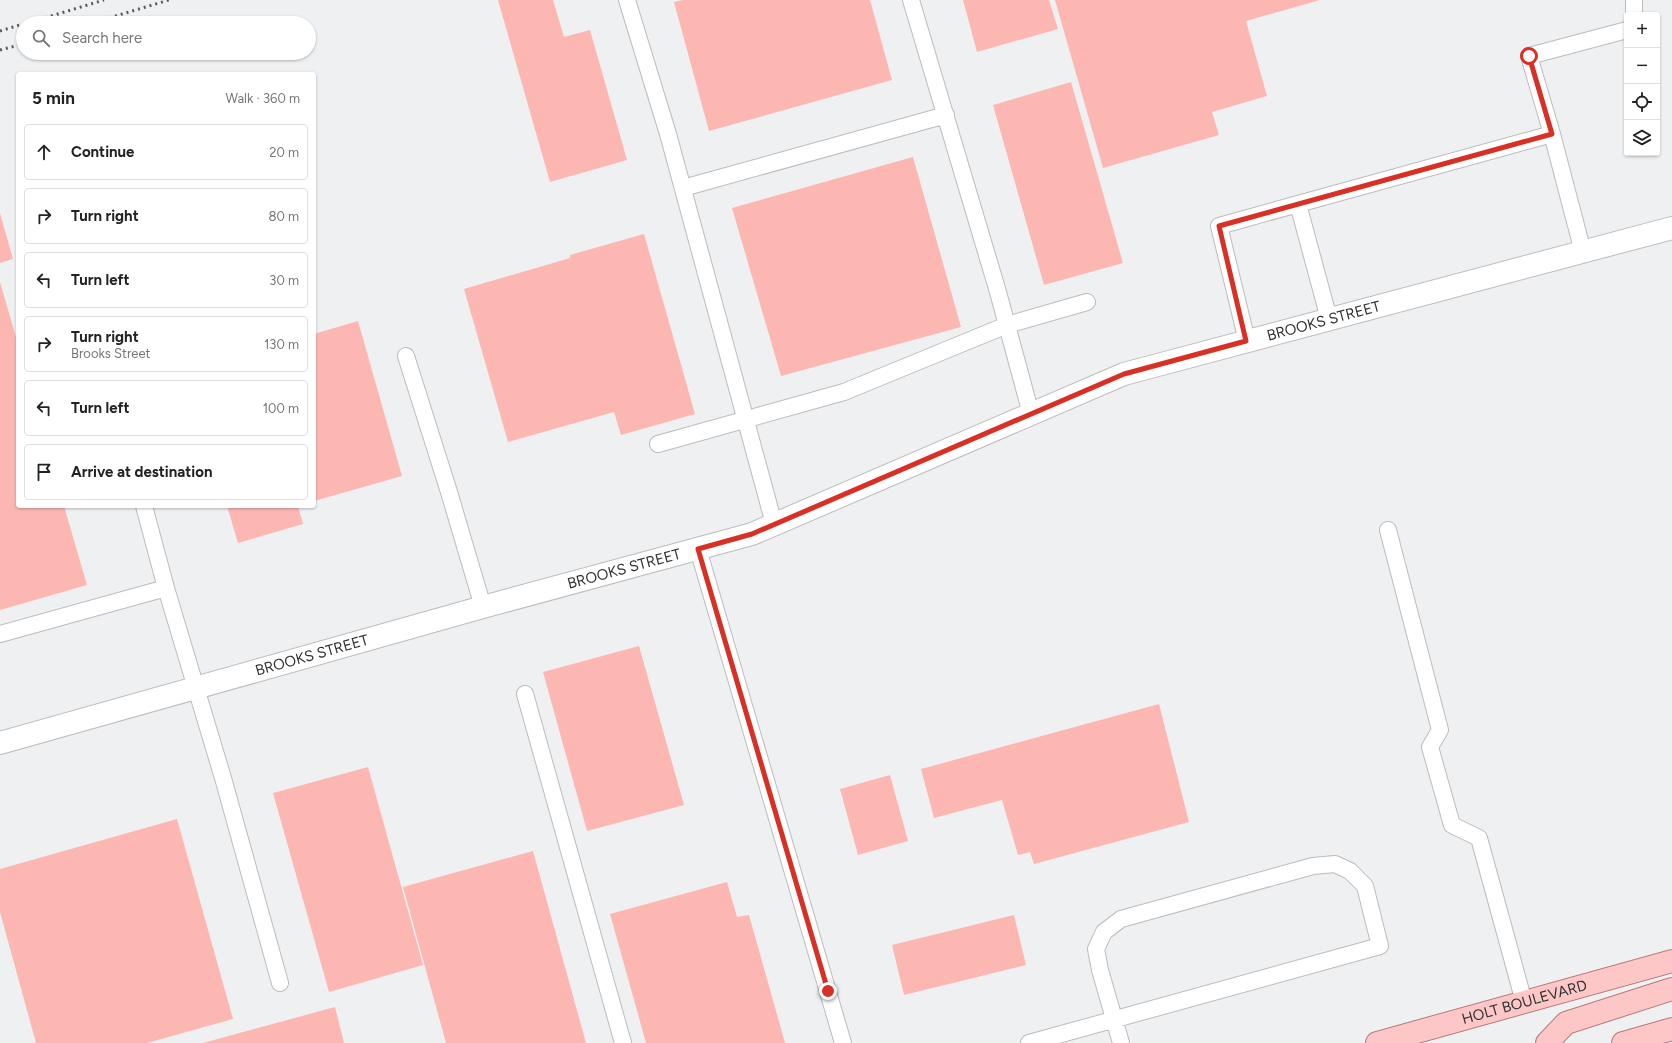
<!DOCTYPE html>
<meta charset="utf-8">
<style>
:root{--surface:#fff;--page:#f2f2f2;--text:#222;--muted:#767676;--line:#e0e0e0}
body{margin:0;font-family:Figtree,sans-serif;background:var(--page);color:var(--text)}
.controls{position:absolute;right:12px;top:12px;display:grid;overflow:hidden;border-radius:4px;box-shadow:0 1px 3px #0004}
.controls button{width:36px;height:36px;display:grid;place-items:center;padding:0;border:0;border-bottom:1px solid var(--line);background:var(--surface);color:var(--text);font:20px sans-serif}
.stop{position:absolute;width:12px;height:12px;margin:-9px;border:3px solid #d93025;border-radius:50%;background:#fff}
.stop.end{background:#d93025;border-color:#fff;box-shadow:0 1px 4px #0008}
.list{margin:0;padding:0;list-style:none}
h2{display:flex;justify-content:space-between;align-items:center;height:52px;margin:0;padding:0 16px;font-size:17px}
h2 small{font-size:13px;font-weight:400;color:var(--muted)}
.list li{display:grid;grid-template-columns:26px 1fr auto;gap:12px;align-items:center;box-sizing:border-box;height:56px;margin:0 8px 8px;padding:0 8px;border:1px solid var(--line);border-radius:4px}
.list b{display:block;font-size:15px;white-space:nowrap}
.list p{margin:0;font-size:13px;white-space:nowrap;color:var(--muted)}
.list em{font-size:13px;font-style:normal;color:var(--muted)}
.icon{flex:none;width:22px;height:22px;fill:none;stroke:currentColor;stroke-width:2;stroke-linecap:round;stroke-linejoin:round}
.map{position:relative;flex:none;width:1672px;height:1043px;overflow:hidden}
.search{position:absolute;background:var(--surface);box-shadow:0 1px 3px #0004;left:16px;top:16px;width:300px;height:44px;display:flex;align-items:center;gap:10px;box-sizing:border-box;padding:0 14px;border-radius:22px;color:var(--muted);font-size:15px}
.panel{position:absolute;background:var(--surface);box-shadow:0 1px 3px #0004;left:16px;top:72px;width:300px;height:436px;border-radius:4px}
.map>svg:first-child{display:block}
.building{fill:#fdb7b3}
.lines{fill:none;stroke-linecap:round;stroke-linejoin:round}
.service-casing{stroke:#bcbcbe;stroke-width:18}
.minor-casing{stroke:#bcbcbe;stroke-width:24}
.primary-casing{stroke:#b67a79;stroke-width:24}
.service{stroke:#fff;stroke-width:16}
.minor{stroke:#fff;stroke-width:22}
.primary{stroke:#fec7c7;stroke-width:22}
.rail{stroke:#5a5a5b;stroke-width:3;stroke-dasharray:2 4;stroke-linecap:butt}
.route{stroke:#d93025;stroke-width:5}
.labels{text-anchor:middle;stroke-width:3;stroke-linejoin:round;paint-order:stroke}
.street-label{font-size:15px;fill:#303030;stroke:#eff0f1}
</style>
<div class="map">
<svg width="1672" height="1043" viewBox="0 0 1672 1043">
<rect width="100%" height="100%" fill="#eff0f1"/>
<path class="building" d="M498,0H553L564,37L590,30L627,160L550,182Z
M683,0H870L892,80L709,131L674,2Z
M963,0H1049L1058,29L977,52Z
M1055,0H1320L1246,21L1267,96L1212,112L1219,135L1103,168Z
M1071,82L1123,263L1044,285L993,105Z
M913,157L961,327L781,376L732,208Z
M0,213L13,259L0,263Z
M644,234L695,414L621,435L614,412L508,442L464,289L570,258V255Z
M0,282L18,344V506H64L87,585L0,610Z
M358,321L402,476L314,501V334Z
M227,506H298L303,524L238,543Z
M639,646L684,805L587,831L543,672Z
M1159,704L1189,822L1034,864L1030,852L1018,855L1002,800L934,818L921,769Z
M368,767L423,965L329,992L273,793Z
M890,775L908,841L858,855L840,789Z
M177,819L233,1019L147,1043H36L0,912V869Z
M533,851L586,1043H446L403,887Z
M727,882L737,917L749,915L785,1043H646L610,914Z
M1014,915L1026,965L904,995L892,945Z
M335,1007L344,1043H203Z"/>
<g class="lines">
<defs>
<path id="service" d="M627,0L668,134L774,524
M911,0L998,292L1031,414
M1634,15V0
M1552,134L1529,56L1627,30
M683,188L946,115
M1329,319L1298,204L1552,134L1583,252
M1247,341L1219,226L1298,204
M406,356L449,492L483,607
M658,444L844,392L1007,325L1087,302
M1388,530L1440,730L1430,747L1452,825L1479,838L1524,1002
M698,549L843,1043
M166,588L223,778L280,983
M0,634L166,588L144,506
M525,694L623,1043
M1029,1043L1380,946L1365,886L1350,871L1335,864L1313,866L1121,919L1104,932L1096,949L1100,970L1121,1043"/>
<g id="minor">
<path id="s1" d="M0,743L483,607L752,534L1124,374L1672,228"/>
</g>
<g id="primary">
<path id="s2" d="M1377,1043L1672,961"/>
<path d="M1547,1043L1566,1023L1672,989"/>
<path d="M1623,1043L1672,1029"/>
</g>
</defs>
<use href="#service" class="service-casing"/>
<use href="#minor" class="minor-casing"/>
<use href="#primary" class="primary-casing"/>
<use href="#service" class="service"/>
<use href="#minor" class="minor"/>
<use href="#primary" class="primary"/>
<path class="rail" d="M28,23L104,0
M92,23L169,0
M0,31L23,24
M0,50L23,44"/>
</g>
<g class="lines">
<path class="route" d="M828,991L698,549L752,534L1124,374L1246,341L1219,226L1552,134L1529,56"/>
</g>
<g class="labels">
<g class="street-label">
<text dy="5" stroke="none"><textPath href="#s1" startOffset="1392">BROOKS STREET</textPath></text>
<text dy="5" stroke="none"><textPath href="#s1" startOffset="648">BROOKS STREET</textPath></text>
<text dy="5" stroke="none"><textPath href="#s1" startOffset="324">BROOKS STREET</textPath></text>
<text dy="5" stroke="none"><textPath href="#s2" startOffset="153">HOLT BOULEVARD</textPath></text>
</g>
</g>
</svg>
<div class="controls">
<button>+</button>
<button>−</button>
<button><svg class="icon" aria-label="locate" viewBox="0 0 24 24"><circle cx="12" cy="12" r="6"/><path d="M12 2v4M12 18v4M2 12h4M18 12h4"/></svg></button>
<button><svg class="icon" aria-label="layers" viewBox="0 0 24 24"><path d="M12 4l9 5-9 5-9-5zM3 14l9 5 9-5"/></svg></button>
</div>
<div class="stop" style="left:1529px;top:56px"></div>
<div class="stop end" style="left:828px;top:991px"></div>
<div class="search"><svg class="icon" aria-label="search" viewBox="0 0 24 24"><circle cx="10" cy="10" r="6"/><path d="M15 15l6 6"/></svg>Search here</div>
<section class="panel">
<h2>5 min<small>Walk · 360 m</small></h2>
<ul class="list">
<li><svg class="icon" aria-label="ahead" viewBox="0 0 24 24"><path d="M12 20V5M6 11l6-6 6 6"/></svg><div><b>Continue</b></div><em>20 m</em></li>
<li><svg class="icon" aria-label="right" viewBox="0 0 24 24"><path d="M7 20v-9h11M14 6l5 5-5 5"/></svg><div><b>Turn right</b></div><em>80 m</em></li>
<li><svg class="icon" aria-label="left" viewBox="0 0 24 24"><path d="M17 20v-9H6M10 6l-5 5 5 5"/></svg><div><b>Turn left</b></div><em>30 m</em></li>
<li><svg class="icon" aria-label="right" viewBox="0 0 24 24"><path d="M7 20v-9h11M14 6l5 5-5 5"/></svg><div><b>Turn right</b><p>Brooks Street</p></div><em>130 m</em></li>
<li><svg class="icon" aria-label="left" viewBox="0 0 24 24"><path d="M17 20v-9H6M10 6l-5 5 5 5"/></svg><div><b>Turn left</b></div><em>100 m</em></li>
<li><svg class="icon" aria-label="arrive" viewBox="0 0 24 24"><path d="M6 21V4h12l-3 4 3 4H6"/></svg><div><b>Arrive at destination</b></div></li>
</ul>
</section>
</div>
